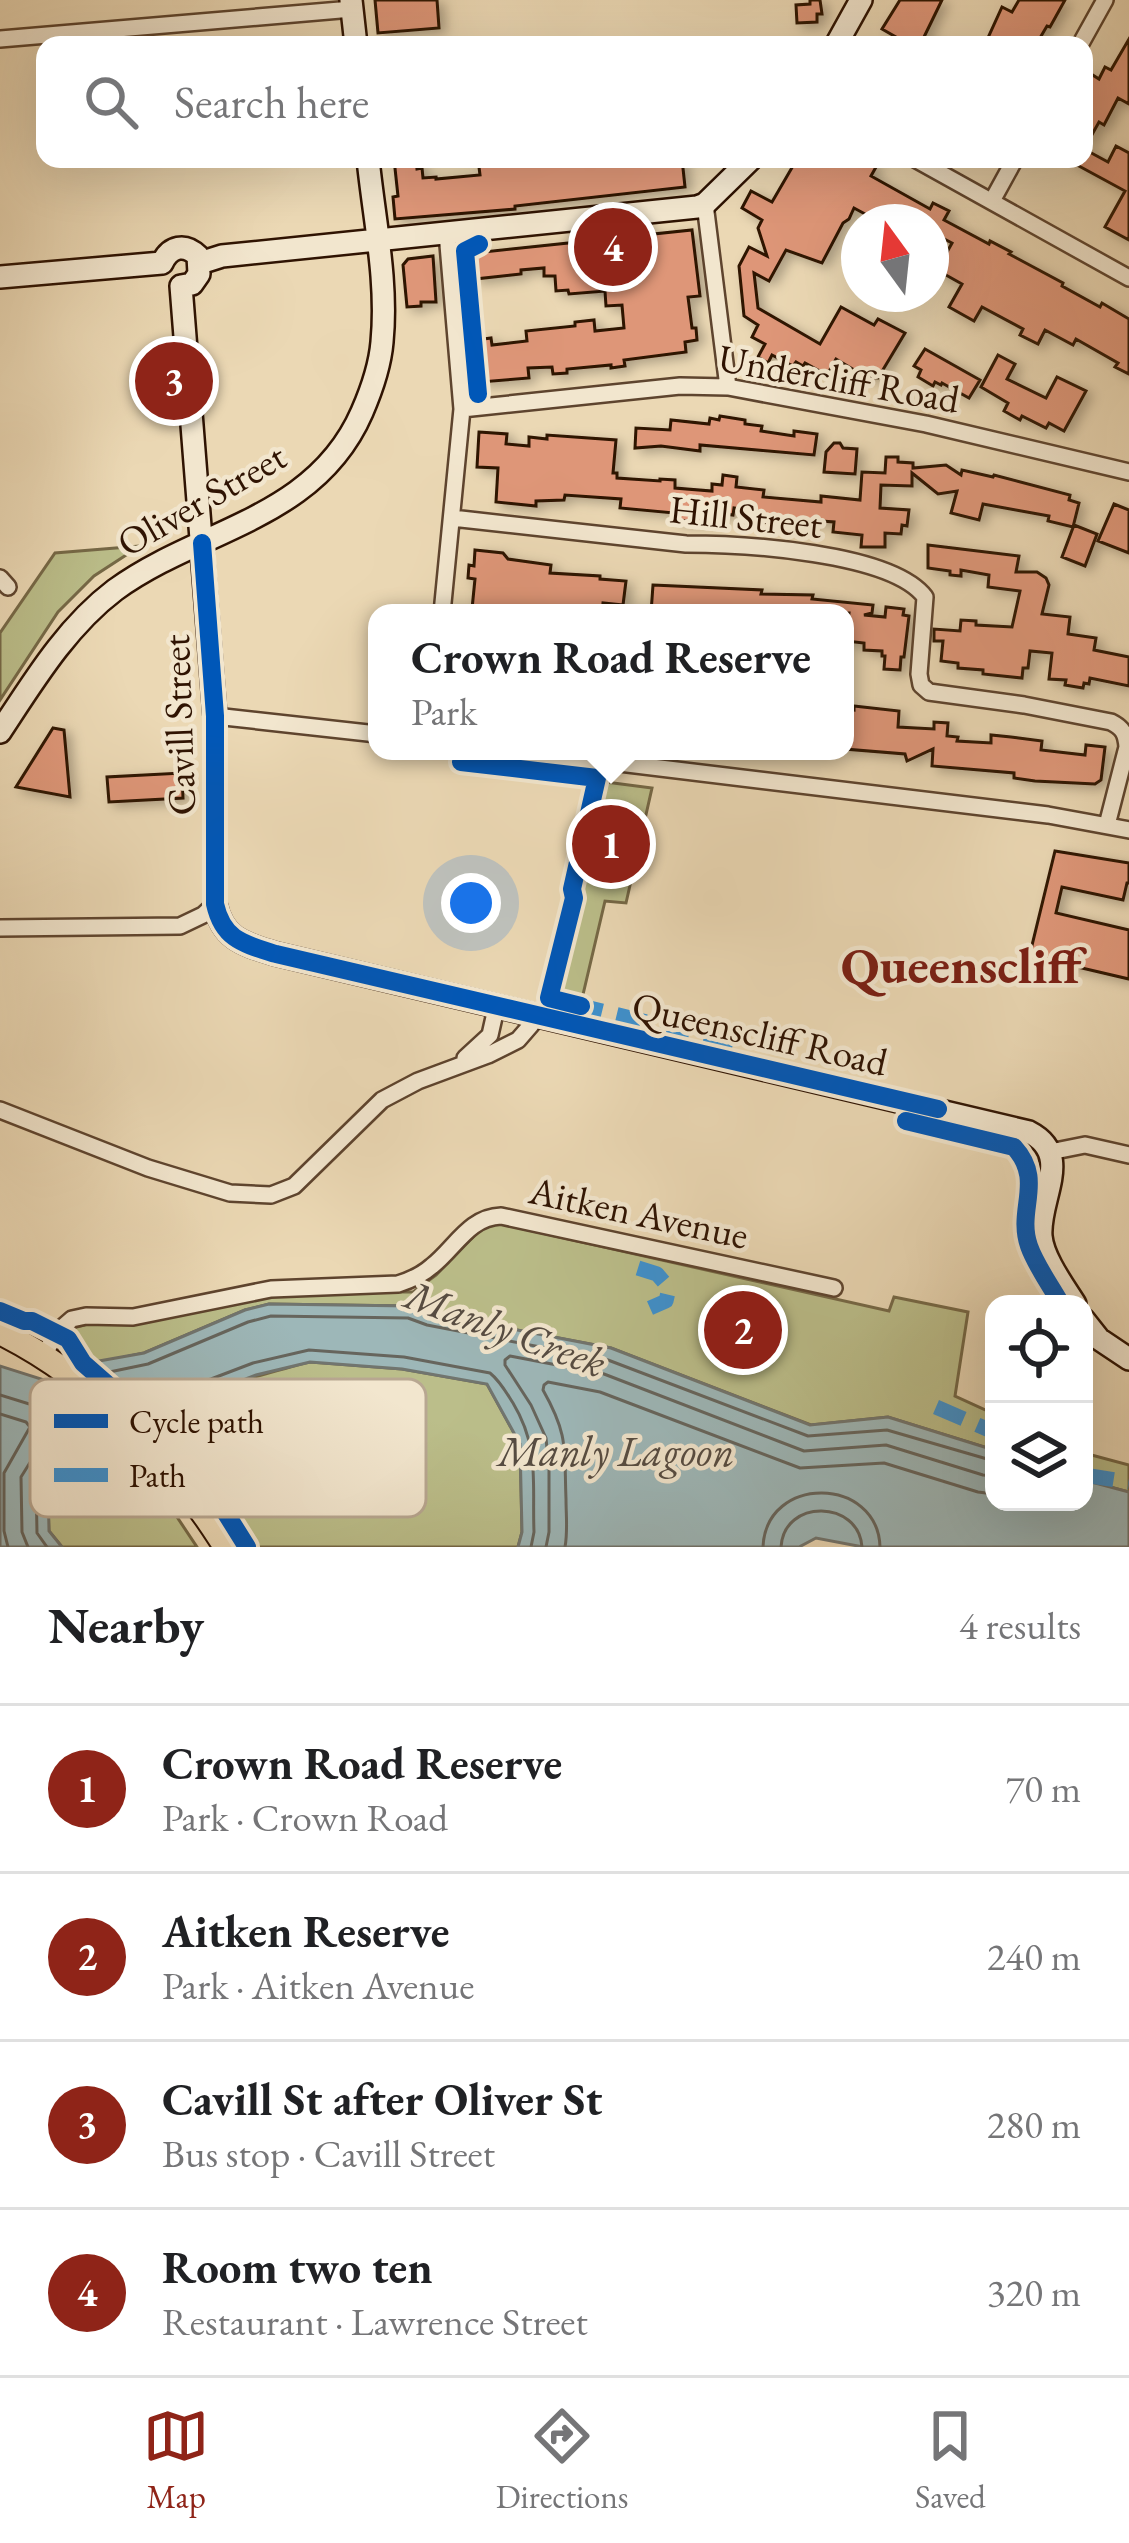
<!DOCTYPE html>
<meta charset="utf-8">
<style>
:root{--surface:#fff;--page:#f6f6f6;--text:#202124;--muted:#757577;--line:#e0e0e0;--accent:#8f2418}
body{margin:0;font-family:"EB Garamond",serif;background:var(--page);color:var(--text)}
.controls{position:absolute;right:36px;bottom:36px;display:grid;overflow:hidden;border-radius:24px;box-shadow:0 12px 48px #0002}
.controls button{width:108px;height:108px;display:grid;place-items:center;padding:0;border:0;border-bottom:3px solid var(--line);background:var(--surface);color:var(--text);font:60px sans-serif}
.compass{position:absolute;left:841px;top:204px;width:108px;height:108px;border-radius:50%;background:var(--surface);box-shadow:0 12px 48px #0002;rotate:345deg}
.you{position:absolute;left:471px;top:903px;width:42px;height:42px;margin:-30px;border:9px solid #fff;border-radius:50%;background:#1a73e8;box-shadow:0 0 0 18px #1a73e833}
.badge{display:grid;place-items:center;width:78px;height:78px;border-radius:50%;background:var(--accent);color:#fff;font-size:39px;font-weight:700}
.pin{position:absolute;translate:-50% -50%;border:6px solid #fff;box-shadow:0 3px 12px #0006}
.popup{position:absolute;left:368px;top:604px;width:486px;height:156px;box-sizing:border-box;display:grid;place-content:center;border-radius:24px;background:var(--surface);filter:drop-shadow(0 3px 9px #0005);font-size:39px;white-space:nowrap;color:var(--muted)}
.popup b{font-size:45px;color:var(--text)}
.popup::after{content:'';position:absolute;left:50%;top:100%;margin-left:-24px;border:24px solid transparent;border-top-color:var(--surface)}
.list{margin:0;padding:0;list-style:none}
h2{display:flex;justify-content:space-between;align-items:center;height:156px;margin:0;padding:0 48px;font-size:51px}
h2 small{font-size:39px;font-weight:400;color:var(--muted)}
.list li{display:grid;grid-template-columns:78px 1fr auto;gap:36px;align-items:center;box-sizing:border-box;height:168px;padding:0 48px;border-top:3px solid var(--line)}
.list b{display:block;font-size:45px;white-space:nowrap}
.list p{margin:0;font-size:39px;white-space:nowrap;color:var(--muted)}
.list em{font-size:39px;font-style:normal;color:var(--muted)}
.icon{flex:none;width:66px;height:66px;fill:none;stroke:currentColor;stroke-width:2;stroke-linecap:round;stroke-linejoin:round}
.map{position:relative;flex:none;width:1129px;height:1547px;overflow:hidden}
.search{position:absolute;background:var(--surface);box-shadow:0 12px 48px #0002;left:36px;right:36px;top:36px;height:132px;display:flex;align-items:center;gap:30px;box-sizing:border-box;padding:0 42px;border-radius:24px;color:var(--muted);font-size:45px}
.sheet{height:828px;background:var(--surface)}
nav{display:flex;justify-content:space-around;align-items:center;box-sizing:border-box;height:168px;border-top:3px solid var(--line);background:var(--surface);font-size:33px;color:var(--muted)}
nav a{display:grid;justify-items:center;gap:6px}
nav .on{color:var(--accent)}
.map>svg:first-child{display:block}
.green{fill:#bbbe8a;stroke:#756846;stroke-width:3}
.water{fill:#9db7b8;stroke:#71756f;stroke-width:3}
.pier{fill:#ebd8b4}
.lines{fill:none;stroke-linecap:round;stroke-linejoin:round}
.shore{stroke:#66655d;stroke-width:3}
.building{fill:#de9678;stroke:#2f1302;stroke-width:3;filter:url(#shadow)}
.street-casing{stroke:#5e442e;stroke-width:20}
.secondary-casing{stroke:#2f1302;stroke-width:26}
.primary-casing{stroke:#2f1302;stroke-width:28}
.street{stroke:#f2e6ce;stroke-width:15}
.secondary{stroke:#f2e6ce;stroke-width:21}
.primary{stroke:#ebd8b4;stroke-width:24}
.quiet{stroke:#3d92d1;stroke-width:15;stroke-dasharray:30 15;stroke-linecap:butt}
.cycleway-casing{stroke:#f2e6ce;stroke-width:26}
.cycleway{stroke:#0057b8;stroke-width:18}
.labels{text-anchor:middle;stroke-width:9;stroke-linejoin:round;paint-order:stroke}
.street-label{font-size:39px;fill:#2f1302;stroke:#f2e6ce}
.water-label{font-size:42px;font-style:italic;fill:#564c42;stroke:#f2e6ce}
.district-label{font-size:51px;font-weight:bold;fill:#7a1f14;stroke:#f2e6ce}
.key{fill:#f2e6ce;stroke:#b8a791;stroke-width:3}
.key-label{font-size:33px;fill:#2f1302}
</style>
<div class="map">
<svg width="1129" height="1547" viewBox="0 0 1129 1547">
<defs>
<filter id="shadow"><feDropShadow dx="6" dy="4" stdDeviation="6" flood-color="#0004"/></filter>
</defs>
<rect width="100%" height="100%" fill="#ebd8b4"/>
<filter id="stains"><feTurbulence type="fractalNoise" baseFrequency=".00167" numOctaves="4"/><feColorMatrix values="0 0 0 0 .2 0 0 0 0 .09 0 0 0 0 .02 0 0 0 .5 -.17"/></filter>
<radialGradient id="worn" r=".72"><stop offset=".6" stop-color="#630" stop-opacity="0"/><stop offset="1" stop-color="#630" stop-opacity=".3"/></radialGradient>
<path class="green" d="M140,546L94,576L58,612L0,700V633L55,553Z
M598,781L652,788L626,903L605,901L581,1003L546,995Z
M492,1222L889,1311L894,1297L968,1312L955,1396L994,1414V1450L888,1417L811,1425L611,1348L429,1313L410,1306L269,1304L245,1310L144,1353L91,1364L79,1353L68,1333L73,1328L96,1322L287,1292H413L436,1275L484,1226Z
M310,1362L402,1369L487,1384L520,1444L522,1532L518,1547H254L221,1495L148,1409C203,1394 255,1375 310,1362Z
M103,1425L169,1505L197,1547H62L49,1531L47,1483L82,1432Z
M1084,1453L1129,1465V1492L1084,1480Z"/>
<path class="water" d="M269,1304L410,1306L429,1313L611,1348L810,1425L888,1417L994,1450V1502H1084V1480L1129,1492V1547H863L816,1538L799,1547H518L522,1532L520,1444L487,1384L402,1369L310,1362L256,1375L215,1391L148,1409L82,1432L48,1483L49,1531L62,1547H0V1366L47,1381L99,1361L144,1353L245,1310Z"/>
<path class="pier" d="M85,1362L144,1414L102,1426L47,1378Z"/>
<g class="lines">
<path class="shore" d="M95,1375L148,1364L248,1322L271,1316L408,1318L427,1325L608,1360L808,1436L887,1430L994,1461
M0,1395L39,1407H57L62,1411L21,1477L22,1532L28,1547
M127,1404L211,1379L253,1363L309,1350L404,1357L490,1373C500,1381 506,1392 513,1403C540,1448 532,1482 534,1532L531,1547
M0,1414L26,1422L30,1427L4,1473V1531L8,1547
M47,1547L37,1533L36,1479L73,1425L95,1415
M546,1547L549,1532V1470L546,1438L531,1405L505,1365V1360L510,1356L604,1374L804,1451L886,1445L983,1475L994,1476
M565,1547C568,1531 566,1516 566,1499C564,1449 569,1436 543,1390L544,1385L548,1382L600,1392L800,1468L884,1463L978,1492L994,1494
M763,1547C766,1474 878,1476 880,1547
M781,1547C784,1498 859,1500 862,1547"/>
</g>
<path class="building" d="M375,0H437L439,28L378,33Z
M810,0H820L822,14H817V22L797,23L796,5L810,4Z
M900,0H942L924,37L938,45H910L882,29Z
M1019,0H1065L1050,27L1047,26L1037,43L1029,39L1025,45H995L987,40L1002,7L1012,12Z
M1129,39V104L1118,98L1104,125L1099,122L1084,149L1108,162L1116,146L1129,153V240L1105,227L1125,191L1066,159H1084V88L1091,74L1099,79L1105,67L1111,70Z
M394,159H416L417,169L422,168L423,178L436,177V179L480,175L478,159H682L685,187L515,206V209L395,219L393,197L398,196Z
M797,159H861L876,167L871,176L930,209L933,203L949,211L944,220L989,244L990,241L1011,252L1009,254L1063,283L1062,286L1100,307L1102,303L1129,319V374L1115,367L1118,363L1076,339L1073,345L1045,330L1038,344L1020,335L1023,329L982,307L974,321L949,307L962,284L937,270L952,243L931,232V222H901L883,212L878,221L854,208L849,219L843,223L822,263L786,250L769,281L754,273L758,308L820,344L841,307L874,325L878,319L905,333L878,378L866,377L836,359L827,375L805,363L803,366L796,362L793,366L772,355L768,363L758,357L765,344L752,337L758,325L744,316L739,266L749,247L767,256L758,228L762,220L742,208L751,191L772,202Z
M692,230L700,296L688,297L692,328H696L697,340L685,342L686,352L624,360L625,366L611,368V365L567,369V373L553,374L552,367L528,368L529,378L481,382L476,340L491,338L492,345L527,341L526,331L575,326V322L594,320L595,331L624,328L622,305L606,306L605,291L569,294L568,290L556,291L555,276H544V268L521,270V274L475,279L474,253Z
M433,256L436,302H421V306L407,307L403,265L408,259Z
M925,349L980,380L969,398L942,383L941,385L935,382L933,386L918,377L921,370L914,366Z
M998,355L1015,364L1007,379L1046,398L1057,377L1086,391L1064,431L1049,423L1046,428L1022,416L1020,420L1004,411L1008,403L981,387Z
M720,416L745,420V424L762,426L761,431L794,436V431L817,434L814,455L700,445V451L661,446L635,448L636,428L670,430L671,420L709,424L710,418L719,420Z
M479,432L507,434L506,444L529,446V437L547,439V435L616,440L613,473H617V478L660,481V479L675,480V488L712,491V484L722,485L723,475L737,477L736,487L764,490L763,497L821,502V496L860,500L862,472L885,473L886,457H898V462L913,463V468L946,465L961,475L962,470L993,477L994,475L1070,495L1069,500L1079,503L1073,527L1048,521L1049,516L983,504L979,520L951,513L957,491L938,494L912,473V486L881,485L880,508L909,510L907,526L902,525L901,534L885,533V547H861L862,535L833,532L834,522L808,520L807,528L782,526V524L761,522L763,512L734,508L733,515L715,513L714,522L696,520L695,522L675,520V513L620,508L621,499L565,495L564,500L536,501V506L496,502L498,468L477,467Z
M834,443H840L843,448L857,449L855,474L824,472L826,452Z
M1114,504L1129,510V553L1098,541Z
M1074,525L1097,534L1085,566L1062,557Z
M928,545L1019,556L1016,572H1037L1046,578L1049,585L1042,614L1070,617L1068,634L1096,638L1094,650L1129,657V686L1090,678L1089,684L1084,683L1083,688L1065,685L1066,680L1049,679L1052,653L1030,651L1028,668H1023L1022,678L983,674V670L958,668V663L941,661L943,641H934V629L960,631L961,620L976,621V625L1012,627L1020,591L988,587L989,575L961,570V576L950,575V571L928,568Z
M475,550L503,553L508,559L551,565L550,573L600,576V579L626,581L623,605L603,603L602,613H504L472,609L475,579L468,578L469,565L474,566Z
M653,585L762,590L761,594L813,595L812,599L873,605L872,613L864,615L885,617L886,607L904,609L903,615L909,616L904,657H901L900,670L884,669L885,656H882V651L864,650V643L846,641L849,613H651Z
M854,706L899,711L898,727L934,729V722L948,723L947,736L958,737L957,741L991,743V735L1011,737L1042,741L1041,750L1085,755L1086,745L1105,747L1101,780L1095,784L1035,781L1014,778V773L932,766L933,749L907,761L905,754L845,749V709L854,710Z
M53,728L64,730L70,797L16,787Z
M182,773L183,798L109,802L107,777Z
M1055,851L1129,863V883H1127L1123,900L1062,887L1056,913L1129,930V979L1048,960L1044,962L1041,974L1026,970Z"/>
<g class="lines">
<defs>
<path id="street" d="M0,39L352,9
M1080,45L1105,0
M915,159L1129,278
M992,201L1015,159
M705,204L728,387
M462,409L680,386L728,387L926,424L1129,472
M452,518L686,544C742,544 891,552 925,597L919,674L921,685L929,692L1024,705L1111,722C1123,728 1126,734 1127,747L1107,825
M0,578L8,587
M442,613L462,409L447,233
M215,716L377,734
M520,751L1048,815L1129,830
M0,928L180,926L203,915L215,904
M465,1058L490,1035L497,1004
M0,1110L148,1168L230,1193L271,1195L294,1186L382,1100L418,1081L488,1055L518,1040L531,1025L536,1014
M1050,1152L1085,1145L1129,1155
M44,1355L57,1332L72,1319L86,1316L133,1317L271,1289L398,1284C411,1280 422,1275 432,1266C455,1248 469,1217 501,1216L834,1288"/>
<path id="secondary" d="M351,0L356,45
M836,45L861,0
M162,263C170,246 185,243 198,256L199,274L192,284L181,286
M200,263L222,256L697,207L705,204L751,159
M0,277L162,263
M181,286L215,716V904C223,940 244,944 276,954L1029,1132C1074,1155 1038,1199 1041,1236C1043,1258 1063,1285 1075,1304
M0,732C33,682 66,627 115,590C200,528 315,520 362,412C372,389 380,366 382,342C388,281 374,219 368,159
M1084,1320L1099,1339L1129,1359"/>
<path id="primary" d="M0,1332C93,1378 171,1459 226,1547"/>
</defs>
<use href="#street" class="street-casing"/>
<use href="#secondary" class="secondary-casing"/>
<use href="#primary" class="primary-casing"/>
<use href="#street" class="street"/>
<use href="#secondary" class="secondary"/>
<use href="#primary" class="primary"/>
<path class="quiet" d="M573,1004L742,1045
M638,1268L657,1274L669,1288L666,1301L650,1308
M936,1407L994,1432
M1084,1475L1129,1482"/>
<defs>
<path id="cycleway" d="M478,394L465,251L479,244
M202,543L215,716V904C223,940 244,944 276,954L938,1109
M461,762L597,778L572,889L574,898L549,998L581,1006
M906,1121L1014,1147C1045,1181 1016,1209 1029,1246C1036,1266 1051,1286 1061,1304
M0,1311L24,1321H32L68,1339L83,1363L157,1428L217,1499L247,1547"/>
</defs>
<use href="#cycleway" class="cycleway-casing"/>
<use href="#cycleway" class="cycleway"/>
</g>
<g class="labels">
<g class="street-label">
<text transform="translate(839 378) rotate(10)" y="14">Undercliff Road</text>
<text transform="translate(201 499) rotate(-30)" y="14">Oliver Street</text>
<text transform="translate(746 516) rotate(6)" y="14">Hill Street</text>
<text transform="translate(178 725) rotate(-92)" y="14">Cavill Street</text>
<text transform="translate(760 1033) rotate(13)" y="14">Queenscliff Road</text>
<text transform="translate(639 1212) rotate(12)" y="14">Aitken Avenue</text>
</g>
<g class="water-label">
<text transform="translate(506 1328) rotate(20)" y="15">Manly Creek</text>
<text x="616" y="1466">Manly Lagoon</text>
</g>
<g class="district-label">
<text x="961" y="983">Queenscliff</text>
</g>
</g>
<rect x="30" y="1379" width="396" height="138" rx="18" class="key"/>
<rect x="54" y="1414" width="54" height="14" fill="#0057b8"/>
<rect x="54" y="1468" width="54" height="14" fill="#3d92d1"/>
<g class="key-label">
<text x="129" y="1433">Cycle path</text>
<text x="129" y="1487">Path</text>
</g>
<rect width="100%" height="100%" filter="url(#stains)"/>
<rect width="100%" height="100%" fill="url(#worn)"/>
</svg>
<div class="controls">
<button><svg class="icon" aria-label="locate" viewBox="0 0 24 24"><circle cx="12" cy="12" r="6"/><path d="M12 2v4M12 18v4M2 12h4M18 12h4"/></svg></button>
<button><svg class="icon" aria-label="layers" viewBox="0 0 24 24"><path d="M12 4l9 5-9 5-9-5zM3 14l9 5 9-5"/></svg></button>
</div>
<svg class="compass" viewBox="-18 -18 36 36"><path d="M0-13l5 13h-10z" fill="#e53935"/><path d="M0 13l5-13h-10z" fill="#757577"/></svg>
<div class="you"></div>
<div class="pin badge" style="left:611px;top:844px">1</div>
<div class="popup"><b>Crown Road Reserve</b>Park</div>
<div class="pin badge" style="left:743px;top:1330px">2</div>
<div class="pin badge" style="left:174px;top:381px">3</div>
<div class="pin badge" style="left:613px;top:247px">4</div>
<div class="search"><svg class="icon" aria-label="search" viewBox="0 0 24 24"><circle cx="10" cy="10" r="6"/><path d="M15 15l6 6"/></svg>Search here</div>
</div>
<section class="sheet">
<h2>Nearby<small>4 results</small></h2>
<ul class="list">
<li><span class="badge">1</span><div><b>Crown Road Reserve</b><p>Park · Crown Road</p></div><em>70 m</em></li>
<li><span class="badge">2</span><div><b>Aitken Reserve</b><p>Park · Aitken Avenue</p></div><em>240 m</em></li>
<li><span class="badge">3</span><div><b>Cavill St after Oliver St</b><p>Bus stop · Cavill Street</p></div><em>280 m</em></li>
<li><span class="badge">4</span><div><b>Room two ten</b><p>Restaurant · Lawrence Street</p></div><em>320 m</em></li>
</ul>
</section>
<nav>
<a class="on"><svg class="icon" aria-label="map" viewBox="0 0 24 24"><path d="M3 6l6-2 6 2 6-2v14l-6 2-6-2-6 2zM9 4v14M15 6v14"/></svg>Map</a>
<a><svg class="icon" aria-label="directions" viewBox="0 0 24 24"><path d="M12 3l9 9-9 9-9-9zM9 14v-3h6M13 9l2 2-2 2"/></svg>Directions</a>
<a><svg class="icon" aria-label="saved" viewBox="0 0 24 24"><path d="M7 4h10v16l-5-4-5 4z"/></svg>Saved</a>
</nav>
